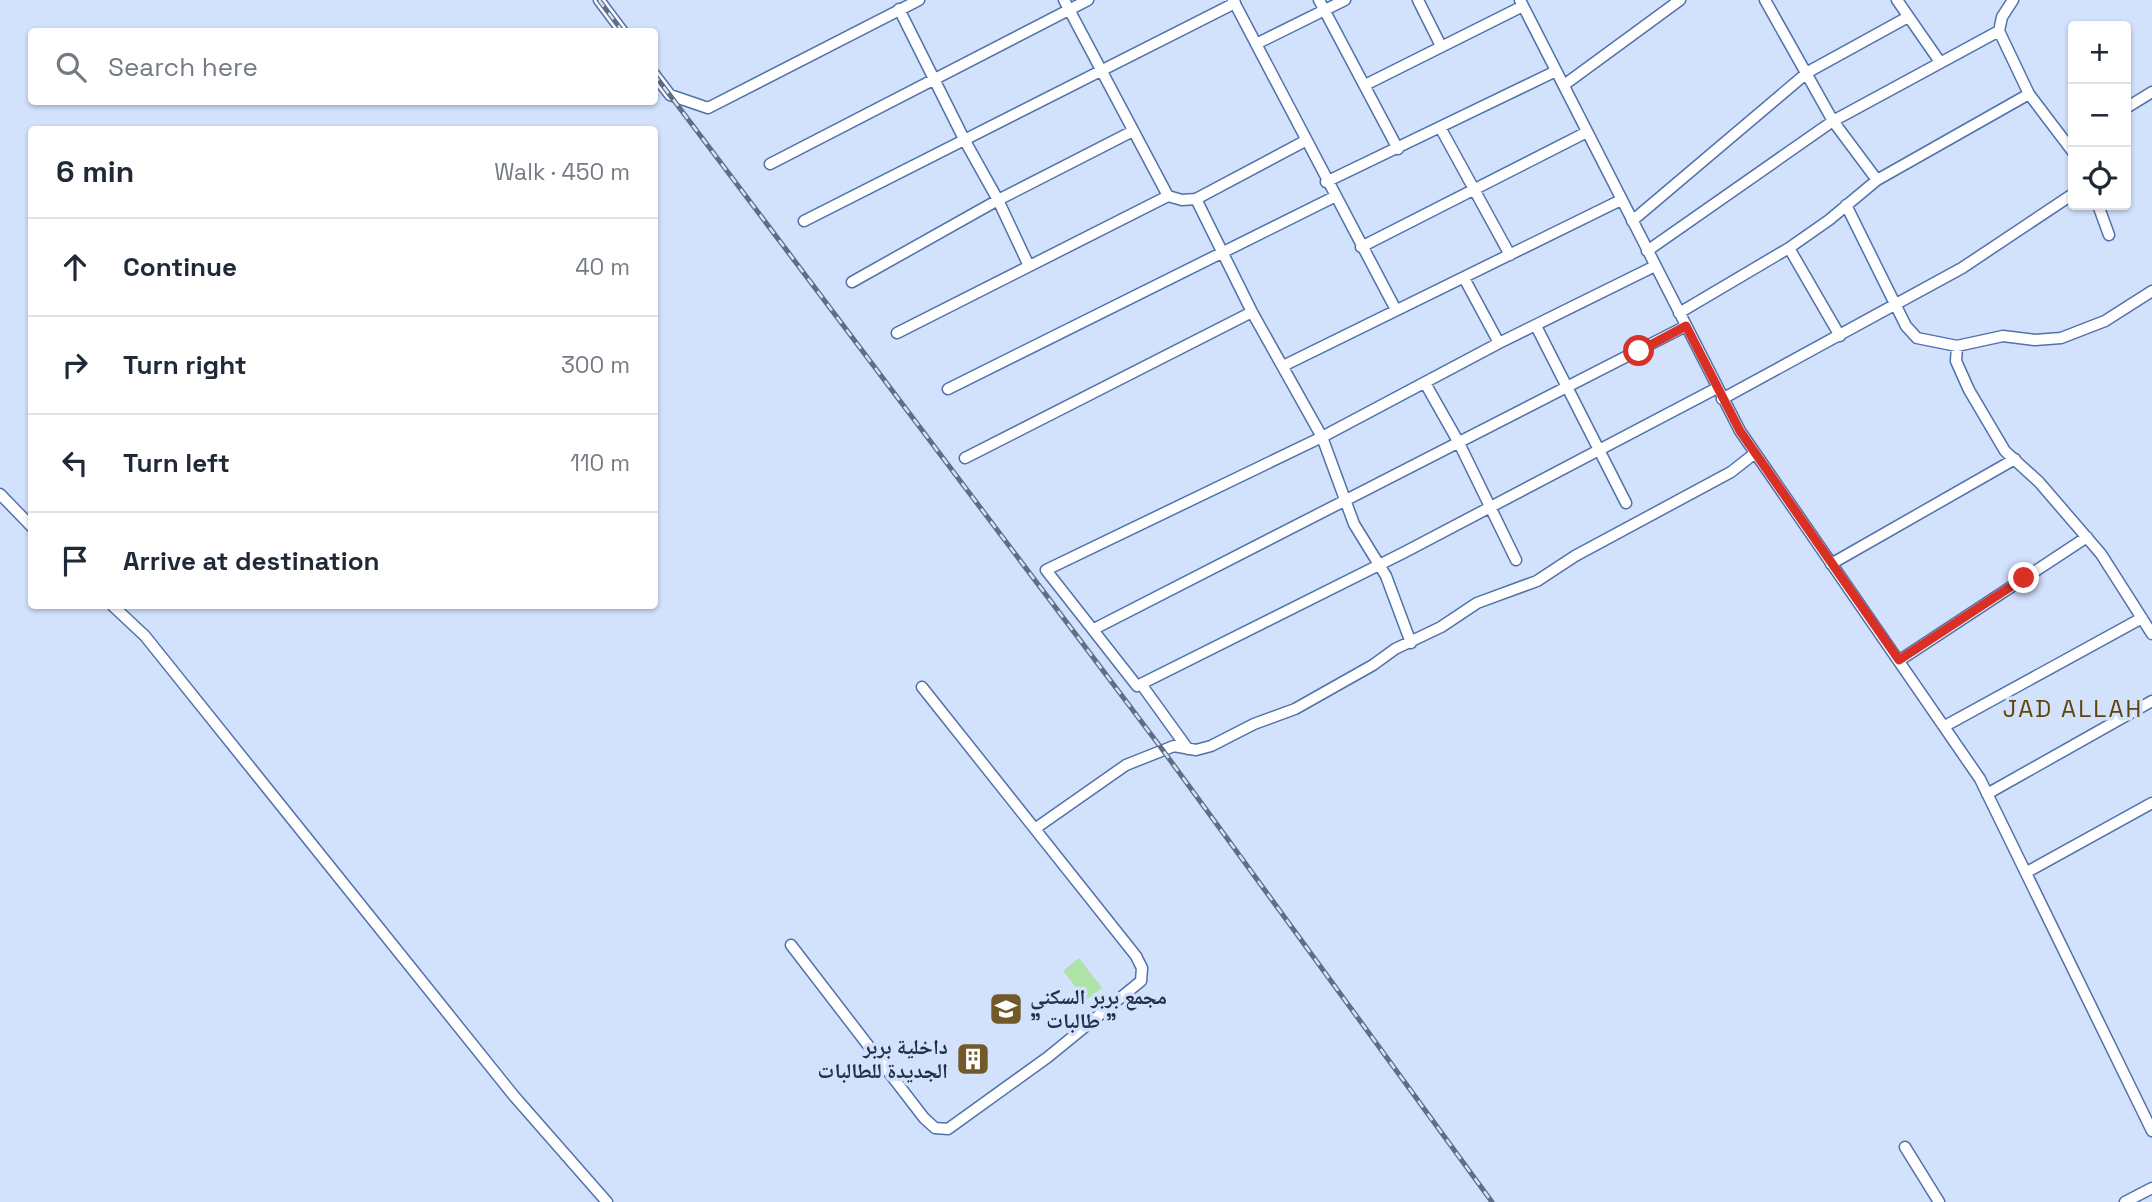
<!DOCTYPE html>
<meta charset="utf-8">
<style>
:root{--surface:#fff;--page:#f6f6f7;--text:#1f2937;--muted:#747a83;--line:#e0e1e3}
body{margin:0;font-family:"Space Grotesk","Noto Naskh Arabic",sans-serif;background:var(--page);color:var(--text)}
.controls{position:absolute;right:21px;top:21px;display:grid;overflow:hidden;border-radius:7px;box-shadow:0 2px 5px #0004}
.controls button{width:63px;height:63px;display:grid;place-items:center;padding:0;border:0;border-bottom:2px solid var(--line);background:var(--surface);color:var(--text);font:35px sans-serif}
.stop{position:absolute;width:21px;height:21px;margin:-16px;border:5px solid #d93025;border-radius:50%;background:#fff}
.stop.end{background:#d93025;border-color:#fff;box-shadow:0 2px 7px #0008}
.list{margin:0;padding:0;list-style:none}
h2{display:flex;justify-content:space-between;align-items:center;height:91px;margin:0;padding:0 28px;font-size:30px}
h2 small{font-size:23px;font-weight:400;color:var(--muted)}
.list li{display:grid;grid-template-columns:46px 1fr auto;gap:21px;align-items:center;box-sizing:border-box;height:98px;padding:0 28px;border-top:2px solid var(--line)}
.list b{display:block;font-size:26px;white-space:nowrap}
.list em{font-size:23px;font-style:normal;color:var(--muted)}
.icon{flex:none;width:38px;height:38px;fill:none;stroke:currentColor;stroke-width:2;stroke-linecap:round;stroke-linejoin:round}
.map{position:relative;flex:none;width:2152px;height:1202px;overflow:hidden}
.search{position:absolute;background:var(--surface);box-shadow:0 2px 5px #0004;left:28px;top:28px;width:630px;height:77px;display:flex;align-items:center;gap:18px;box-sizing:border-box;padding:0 24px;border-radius:7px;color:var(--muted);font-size:26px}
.panel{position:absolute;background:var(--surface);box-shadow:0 2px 5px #0004;left:28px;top:126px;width:630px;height:483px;border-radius:7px}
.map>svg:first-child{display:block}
.green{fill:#ade3a7}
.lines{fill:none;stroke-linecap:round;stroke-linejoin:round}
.minor-casing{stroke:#5171ad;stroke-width:13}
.minor{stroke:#fff;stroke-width:10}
.rail-casing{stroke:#5f6e87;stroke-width:5}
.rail{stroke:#d2e1fc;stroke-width:2.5;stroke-dasharray:8;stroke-linecap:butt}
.route{stroke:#d93025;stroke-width:9}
.labels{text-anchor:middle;stroke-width:7;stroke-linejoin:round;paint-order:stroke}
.poi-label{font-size:21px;font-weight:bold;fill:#223049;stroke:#d2e1fc;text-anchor:start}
.quarter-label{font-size:24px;letter-spacing:2px;fill:#5f4508;stroke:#d2e1fc}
</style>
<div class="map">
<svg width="2152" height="1202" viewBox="0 0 2152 1202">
<rect width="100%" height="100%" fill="#d2e1fc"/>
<path class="green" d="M1079,958L1102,988L1086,1000L1063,971Z"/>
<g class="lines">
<defs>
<path id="minor" d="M599,0L623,32
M1064,0L1168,196L1182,200L1196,199L1305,141
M1233,0L1396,310
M1319,0L1398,149
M1418,0L1441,46
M1520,0L1740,431L1980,779L2152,1131
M1765,0L1833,121L1877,180
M1897,0L1940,62
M2013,0L2002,17L1999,31L2029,94L2073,152
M899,9L965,141L998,200L1029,266
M1256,44L1345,0
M654,74L670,95L708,108L919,0
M1365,85L1523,6
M1564,85L1680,0
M2126,108L2152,92
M1441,129L1510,255
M770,164L1088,0
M1326,182L1556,71
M1196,199L1252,312L1322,437L1354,524L1386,576L1411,643
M1846,205L1906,326L1917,338L1957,346L2003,336L2035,340L2061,338L2105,321L2152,291
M2098,205L2109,235
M804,221L1235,3
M1632,221L1808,72L1908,17
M1361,247L1587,132
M1789,248L1840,336
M1647,251L1833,121L1999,31
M1655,266L1499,343L1322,437L1046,570L1137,686L1403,553L1717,388
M1464,278L1499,343
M852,282L998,200L1133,131
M1679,313L1789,248L1829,220L1877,180L2029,94
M1536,326L1626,503
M897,333L1168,196
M1957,346L1956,361L1969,390L2005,451L2039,482L2101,554L2152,634
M1283,366L1621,200
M1425,383L1459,443L1516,560
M948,389L1334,197
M1722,399L1962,268L2073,194
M965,458L1252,312
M0,494L32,527
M1831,564L2015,459
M113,606L145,636L514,1096L607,1202
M1094,629L1686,326
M1900,660L2087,537
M1141,684L1188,749
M1945,726L2142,618
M1987,794L2152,701
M1036,828L1126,765L1174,746L1196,750L1211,746L1254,724L1295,709L1373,665L1395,649L1441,627L1477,603L1537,581L1575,556L1731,472L1754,454
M2027,872L2152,803
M791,945L924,1118L935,1128L948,1129L1048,1057L1141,981L1142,968L1136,956L922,687
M1905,1147L1939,1202
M2125,1202L2152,1188"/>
</defs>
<use href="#minor" class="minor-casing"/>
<use href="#minor" class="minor"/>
<defs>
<path id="rail" d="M599,0L623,32
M654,74L1162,749L1492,1202"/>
</defs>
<use href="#rail" class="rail-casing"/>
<use href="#rail" class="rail"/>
</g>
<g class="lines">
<path class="route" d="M1639,351L1686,326L1740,431L1899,660L2024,578"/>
</g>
<defs>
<symbol id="university-square" viewBox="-11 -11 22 22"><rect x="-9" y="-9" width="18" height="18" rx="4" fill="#71592a" stroke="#d2e1fc"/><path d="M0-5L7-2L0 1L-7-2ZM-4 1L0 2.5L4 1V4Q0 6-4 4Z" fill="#fff"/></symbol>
<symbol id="building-square" viewBox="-11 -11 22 22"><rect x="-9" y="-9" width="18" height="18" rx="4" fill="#71592a" stroke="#d2e1fc"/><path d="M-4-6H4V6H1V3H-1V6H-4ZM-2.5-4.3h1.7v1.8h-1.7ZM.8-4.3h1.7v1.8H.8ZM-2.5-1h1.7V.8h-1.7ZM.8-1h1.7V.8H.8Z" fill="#fff"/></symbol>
</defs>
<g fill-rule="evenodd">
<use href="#university-square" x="987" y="990" width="38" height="38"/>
<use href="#building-square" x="954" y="1040" width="38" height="38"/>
</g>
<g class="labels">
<g class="poi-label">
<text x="1030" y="1004">مجمع بربر السكني<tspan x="1030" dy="24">" طالبات "</tspan></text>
<text x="948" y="1054" text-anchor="end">داخلية بربر<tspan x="948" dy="24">الجديدة للطالبات</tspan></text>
</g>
<g class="quarter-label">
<text x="2073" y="717">JAD ALLAH</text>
</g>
</g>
</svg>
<div class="controls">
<button>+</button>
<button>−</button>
<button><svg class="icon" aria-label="locate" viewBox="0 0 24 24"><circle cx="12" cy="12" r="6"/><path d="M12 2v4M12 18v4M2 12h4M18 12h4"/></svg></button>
</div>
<div class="stop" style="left:1639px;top:351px"></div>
<div class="stop end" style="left:2024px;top:578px"></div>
<div class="search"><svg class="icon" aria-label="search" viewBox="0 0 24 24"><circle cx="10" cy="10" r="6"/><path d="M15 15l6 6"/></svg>Search here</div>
<section class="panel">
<h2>6 min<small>Walk · 450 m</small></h2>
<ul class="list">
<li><svg class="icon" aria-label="ahead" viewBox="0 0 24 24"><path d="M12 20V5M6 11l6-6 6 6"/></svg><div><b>Continue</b></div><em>40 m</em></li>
<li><svg class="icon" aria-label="right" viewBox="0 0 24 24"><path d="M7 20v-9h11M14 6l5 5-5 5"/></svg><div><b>Turn right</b></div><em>300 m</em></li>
<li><svg class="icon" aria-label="left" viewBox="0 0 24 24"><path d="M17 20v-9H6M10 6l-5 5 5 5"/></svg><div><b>Turn left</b></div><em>110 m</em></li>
<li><svg class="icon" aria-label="arrive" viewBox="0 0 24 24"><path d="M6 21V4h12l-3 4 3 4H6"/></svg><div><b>Arrive at destination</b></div></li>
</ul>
</section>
</div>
